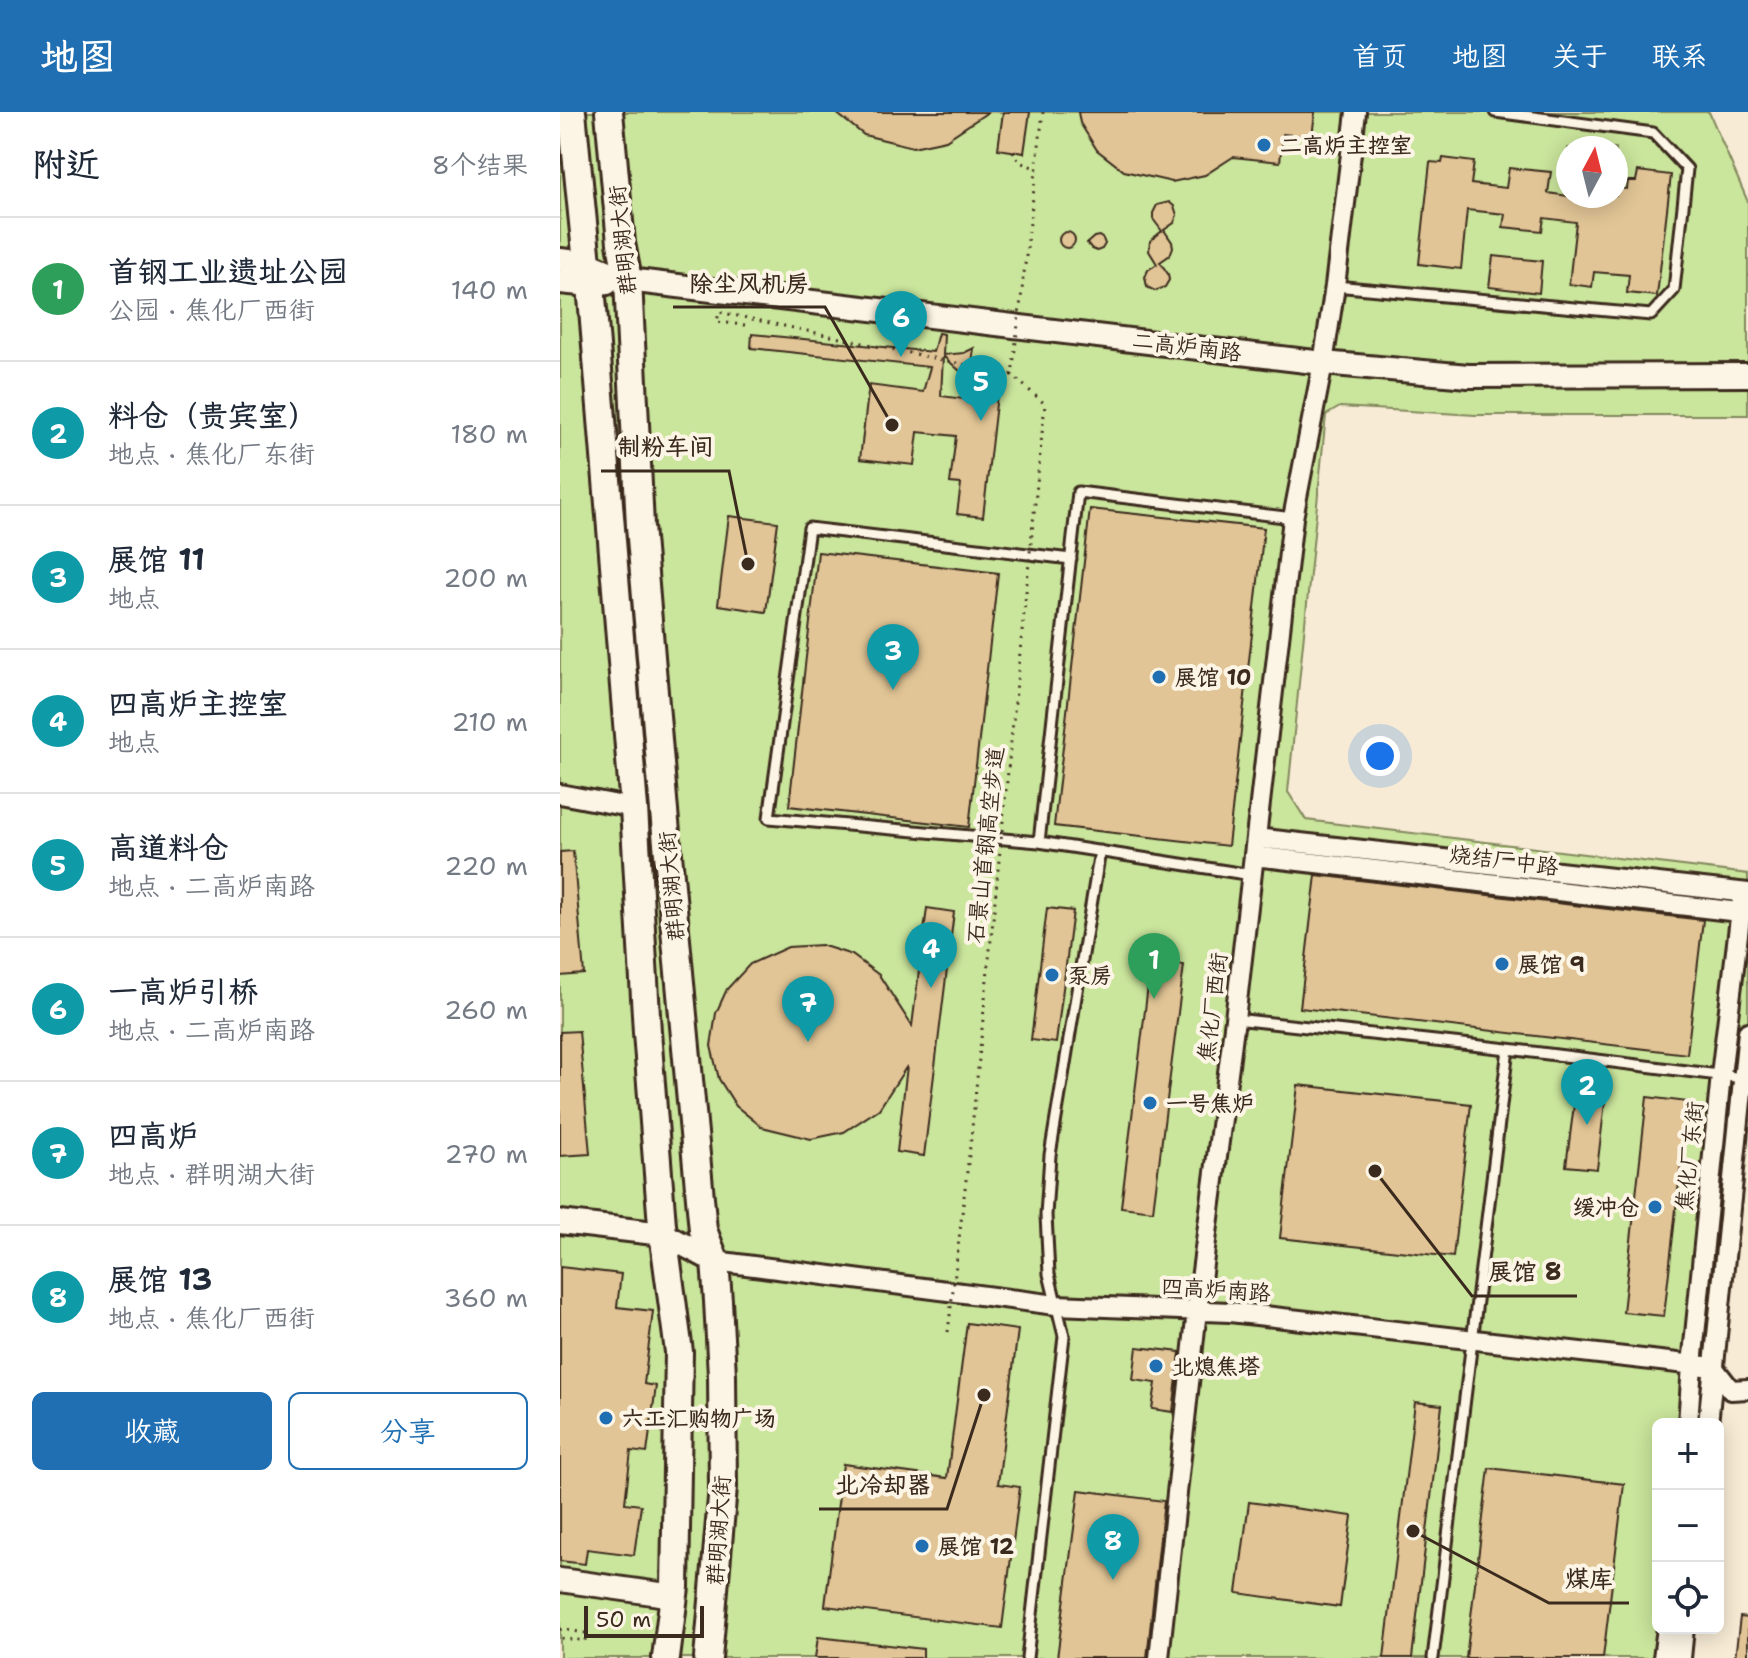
<!DOCTYPE html>
<html lang="zh">
<meta charset="utf-8">
<style>
:root{--surface:#fff;--page:#f2f2f3;--text:#1f2937;--muted:#747a83;--line:#e0e1e3;--accent:#1f6fb2}
body{margin:0;font-family:"Shantell Sans","LXGW WenKai TC",sans-serif;background:var(--page);color:var(--text)}
.controls{position:absolute;right:24px;bottom:24px;display:grid;overflow:hidden;border-radius:12px;box-shadow:0 4px 20px #0003}
.controls button{width:72px;height:72px;display:grid;place-items:center;padding:0;border:0;border-bottom:2px solid var(--line);background:var(--surface);color:var(--text);font:40px sans-serif}
.compass{position:absolute;left:996px;top:24px;width:72px;height:72px;border-radius:50%;background:var(--surface);box-shadow:0 4px 20px #0003;rotate:7deg}
.scale{position:absolute;left:24px;bottom:20px;width:120px;box-sizing:border-box;padding-left:8px;border:4px solid #3b2a1e;border-top:0;font-size:22px;line-height:28px;white-space:nowrap;color:#3b2a1e;-webkit-text-stroke:6px #fcf5e5;paint-order:stroke}
.you{position:absolute;left:820px;top:644px;width:28px;height:28px;margin:-20px;border:6px solid #fff;border-radius:50%;background:#1a73e8;box-shadow:0 0 0 12px #1a73e833}
.badge{display:grid;place-items:center;width:52px;height:52px;border-radius:50%;background:var(--accent);color:#fff;font-size:26px;font-weight:700}
.pin{position:absolute;translate:-50% -66px;filter:drop-shadow(0 2px 4px #0008)}
.pin::after{content:'';position:absolute;top:42px;width:28px;height:24px;background:inherit;clip-path:polygon(0 0,100% 0,50% 100%)}
.list{margin:0;padding:0;list-style:none}
h2{display:flex;justify-content:space-between;align-items:center;height:104px;margin:0;padding:0 32px;font-size:34px}
h2 small{font-size:26px;font-weight:400;color:var(--muted)}
.list li{display:grid;grid-template-columns:52px 1fr auto;gap:24px;align-items:center;box-sizing:border-box;height:144px;padding:0 32px;border-top:2px solid var(--line)}
.list b{display:block;font-size:30px;white-space:nowrap}
.list p{margin:0;font-size:26px;white-space:nowrap;color:var(--muted)}
.list em{font-size:26px;font-style:normal;color:var(--muted)}
.actions{display:flex;gap:16px;padding:24px 32px}
.actions a{flex:1;padding:18px 0;border:2px solid var(--accent);border-radius:12px;text-align:center;font-size:28px;color:var(--accent)}
.actions .main{background:var(--accent);color:#fff}
.icon{flex:none;width:44px;height:44px;fill:none;stroke:currentColor;stroke-width:2;stroke-linecap:round;stroke-linejoin:round}
.map{position:relative;flex:none;width:1188px;height:1546px;overflow:hidden}
header{display:flex;align-items:center;gap:48px;box-sizing:border-box;height:112px;padding:0 40px;background:var(--accent);color:#fff}
header strong{font-size:38px}
nav{display:flex;gap:44px;margin-inline-start:auto;font-size:28px}
main{display:flex}
aside{flex:1;background:var(--surface)}
.map>svg:first-child{display:block}
.green{fill:#cae59c;stroke:#82885d;stroke-width:2;fill-rule:evenodd}
.building{fill:#e1c596;stroke:#3b2a1e;stroke-width:2}
.lines{fill:none;stroke-linecap:round;stroke-linejoin:round}
.service-casing{stroke:#3b2a1e;stroke-width:15}
.minor-casing{stroke:#3b2a1e;stroke-width:24}
.tertiary-casing{stroke:#3b2a1e;stroke-width:28}
.secondary-casing{stroke:#3b2a1e;stroke-width:32}
.path{stroke:#3b2a1e;stroke-width:3;stroke-dasharray:2 6;stroke-linecap:butt}
.service{stroke:#fcf5e5;stroke-width:9}
.minor{stroke:#fcf5e5;stroke-width:18}
.tertiary{stroke:#fcf5e5;stroke-width:22}
.secondary{stroke:#fcf5e5;stroke-width:26}
.path-bridge{stroke:#3b2a1e;stroke-width:3;stroke-dasharray:2 6;stroke-linecap:butt}
.poi-dot{fill:#1f6fb2;stroke:#fcf5e5;stroke-width:3}
.labels{text-anchor:middle;stroke-width:8;stroke-linejoin:round;paint-order:stroke}
.poi-label{font-size:22px;font-weight:bold;fill:#3b2a1e;stroke:#fcf5e5;text-anchor:start}
.street-label{font-size:22px;fill:#3b2a1e;stroke:#fcf5e5}
.leader{fill:none;stroke:#3b2a1e;stroke-width:3}
.callout-dot{fill:#3b2a1e;stroke:#fcf5e5;stroke-width:3}
.callout-label{font-size:24px;text-anchor:middle;font-weight:bold;fill:#3b2a1e;stroke:#fcf5e5;stroke-width:8;stroke-linejoin:round;paint-order:stroke}
</style>
<header>
<strong>地图</strong>
<nav><a>首页</a><a>地图</a><a>关于</a><a>联系</a></nav>
</header>
<main>
<aside>
<h2>附近<small>8个结果</small></h2>
<ul class="list">
<li><span class="badge" style="background:#2e9e5b">1</span><div><b>首钢工业遗址公园</b><p>公园 · 焦化厂西街</p></div><em>140 m</em></li>
<li><span class="badge" style="background:#0f9aa8">2</span><div><b>料仓（贵宾室）</b><p>地点 · 焦化厂东街</p></div><em>180 m</em></li>
<li><span class="badge" style="background:#0f9aa8">3</span><div><b>展馆 11</b><p>地点</p></div><em>200 m</em></li>
<li><span class="badge" style="background:#0f9aa8">4</span><div><b>四高炉主控室</b><p>地点</p></div><em>210 m</em></li>
<li><span class="badge" style="background:#0f9aa8">5</span><div><b>高道料仓</b><p>地点 · 二高炉南路</p></div><em>220 m</em></li>
<li><span class="badge" style="background:#0f9aa8">6</span><div><b>一高炉引桥</b><p>地点 · 二高炉南路</p></div><em>260 m</em></li>
<li><span class="badge" style="background:#0f9aa8">7</span><div><b>四高炉</b><p>地点 · 群明湖大街</p></div><em>270 m</em></li>
<li><span class="badge" style="background:#0f9aa8">8</span><div><b>展馆 13</b><p>地点 · 焦化厂西街</p></div><em>360 m</em></li>
</ul>
<div class="actions"><a class="main">收藏</a><a>分享</a></div>
</aside>
<div class="map">
<svg width="1188" height="1546" viewBox="0 0 1188 1546">
<rect width="100%" height="100%" fill="#f7ebd5"/>
<filter id="ink" filterUnits="userSpaceOnUse"><feTurbulence type="fractalNoise" baseFrequency=".0125" numOctaves="2"/><feDisplacementMap in="SourceGraphic" scale="16" xChannelSelector="R" yChannelSelector="G"/><feConvolveMatrix kernelMatrix="1 2 1 2 8 2 1 2 1" color-interpolation-filters="sRGB"/></filter>
<g filter="url(#ink)">
<path class="green" d="M0,0H1149L1188,90V303H916L780,295L766,303L728,680L746,708L1188,762V1013L1155,1312H1098V1516L1128,1546H0ZM1008,36H1056V84H1008Z"/>
<path class="building" d="M275,0H428L386,28L353,35L304,23Z
M443,0H470L464,41L438,37Z
M518,0H755L752,25L723,22L720,50L673,45L645,63L612,70L564,59L537,38L520,11Z
M883,46L914,50L911,72L946,76L949,56L991,60L988,81L1008,84H1056V76L1067,77L1068,69H1076L1078,59L1111,63L1097,184L1067,181L1069,163L1034,160L1032,175L1009,172L1016,110L984,106L982,119L943,115L945,102L907,98L901,157L859,152L870,50L882,51Z
M609,90L614,94L617,103L614,111L604,118L612,130L613,135L610,143L600,150L608,162L609,168L605,175L595,179L587,175L585,165L588,158L597,152L589,139L590,129L602,119L593,107V101L597,93Z
M499 128a8 8 0 1 1 16 0a8 8 0 1 1-16 0Z
M539,124L543,127L545,132L542,137L537,139L532,137L527,131L534,125Z
M933,144L982,149L979,181L929,175Z
M378,221L384,222L383,243L404,241L414,236L410,268L383,244L381,284L426,290L411,271L438,274L423,405L397,402L401,372L390,371L396,324L358,320L354,353L300,347L309,273L363,280L370,255L191,236L192,222L373,240Z
M530,397L704,416L668,734L494,714Z
M169,404L218,410L206,500L158,493Z
M258,440L438,461L409,715L229,694Z
M13,739L24,862L0,864V740Z
M756,763L1143,808L1127,942L740,896Z
M367,796L394,800L364,1044L337,1040L347,954L319,997L284,1020L251,1027L202,1015L176,994L159,967L151,934L156,901L167,877L190,852L228,835L261,833L292,843L319,863L352,914Z
M487,796L513,799L496,931L471,928Z
M591,849L624,853L593,1099L561,1095Z
M19,919L30,1042L0,1044V920Z
M1024,962L1036,964V972L1047,973L1037,1057L1006,1054L1017,970L1023,971Z
M738,973L911,992L893,1145L720,1126Z
M1087,985L1128,990L1104,1204L1063,1200Z
M0,1155L61,1162L57,1195L93,1199L84,1272L96,1274L87,1341L71,1339L65,1391L81,1393L74,1443L27,1437L25,1452L0,1449Z
M407,1211L458,1218L438,1372L460,1375L442,1516L265,1494L283,1352L387,1366Z
M577,1235L620,1240L613,1300L592,1297L596,1271L573,1268Z
M855,1290L882,1293L852,1546H824Z
M929,1356L1064,1372L1043,1546H906Z
M519,1378L604,1389L587,1546H497Z
M689,1390L792,1404L780,1495L677,1481Z
M1180,1505L1188,1506V1546H1175Z
M258,1525L363,1537V1546H255Z"/>
<g class="lines">
<defs>
<path id="service" d="M775,174L1091,203L1114,178L1127,57L1093,21L935,0
M479,730L209,706L249,416L511,447
M692,763L479,730L518,380L733,406
M675,907L948,937L1183,966
M467,1546L504,1224L489,1162L486,1103L490,1043L540,739
M873,1546L948,937"/>
<path id="minor" d="M0,682L74,696
M696,726L1188,781
M694,744L1188,801
M155,1149L496,1193L670,1200L1153,1255L1171,1278L1188,1277
M1128,1312L1132,1253L1161,963L1183,781
M1148,1312L1188,920
M599,1546L637,1198L675,907L733,406L763,251L775,174L796,0
M1103,1546L1107,1516
M1121,1546L1124,1516"/>
<path id="tertiary" d="M0,148L27,151L68,168L763,251L908,264L1188,263
M0,170L31,173L47,171
M0,1110L103,1122L155,1149
M0,1468L114,1484"/>
<path id="secondary" d="M12,0L27,151L31,173L74,696L87,920L102,1113L119,1240L115,1475L106,1546
M49,0L61,131L68,168L80,414L104,699L143,1118L155,1149L158,1189L162,1263L163,1375L148,1546"/>
</defs>
<use href="#service" class="service-casing"/>
<use href="#minor" class="minor-casing"/>
<use href="#tertiary" class="tertiary-casing"/>
<use href="#secondary" class="secondary-casing"/>
<path class="path" d="M453,39L459,50L478,57
M185,213L157,210L159,200L452,263
M0,1517L26,1521L25,1529L0,1526"/>
<use href="#service" class="service"/>
<use href="#minor" class="minor"/>
<use href="#tertiary" class="tertiary"/>
<use href="#secondary" class="secondary"/>
<path class="path-bridge" d="M388,1220L411,1026L485,292L452,263L483,0"/>
</g>
</g>
<g class="poi-dot">
<circle cx="704" cy="33" r="8"/>
<circle cx="599" cy="565" r="8"/>
<circle cx="942" cy="852" r="8"/>
<circle cx="492" cy="863" r="8"/>
<circle cx="590" cy="991" r="8"/>
<circle cx="1095" cy="1095" r="8"/>
<circle cx="596" cy="1254" r="8"/>
<circle cx="46" cy="1306" r="8"/>
<circle cx="362" cy="1434" r="8"/>
</g>
<g class="labels">
<g class="poi-label">
<text x="720" y="41">二高炉主控室</text>
<text x="615" y="573">展馆 10</text>
<text x="958" y="860">展馆 9</text>
<text x="508" y="871">泵房</text>
<text x="606" y="999">一号焦炉</text>
<text x="1079" y="1103" text-anchor="end">缓冲仓</text>
<text x="612" y="1262">北熄焦塔</text>
<text x="62" y="1314">六工汇购物广场</text>
<text x="378" y="1442">展馆 12</text>
</g>
<g class="street-label">
<text transform="translate(62 128) rotate(-96)" y="8">群明湖大街</text>
<text transform="translate(627 234) rotate(7)" y="8">二高炉南路</text>
<text transform="translate(425 733) rotate(-84)" y="8">石景山首钢高空步道</text>
<text transform="translate(944 748) rotate(7)" y="8">烧结厂中路</text>
<text transform="translate(111 774) rotate(-95)" y="8">群明湖大街</text>
<text transform="translate(652 895) rotate(-83)" y="8">焦化厂西街</text>
<text transform="translate(1129 1044) rotate(-84)" y="8">焦化厂东街</text>
<text transform="translate(656 1177) rotate(4)" y="8">四高炉南路</text>
<text transform="translate(158 1418) rotate(-86)" y="8">群明湖大街</text>
</g>
</g>
<path class="leader" d="M332 313L265 195H113M188 452L169 359H41M815 1059L912 1184H1017M424 1283L387 1397H259M853 1419L989 1491H1069"/>
<g class="callout-dot">
<circle cx="332" cy="313" r="8"/>
<circle cx="188" cy="452" r="8"/>
<circle cx="815" cy="1059" r="8"/>
<circle cx="424" cy="1283" r="8"/>
<circle cx="853" cy="1419" r="8"/>
</g>
<g class="callout-label">
<text x="189" y="180">除尘风机房</text>
<text x="105" y="343">制粉车间</text>
<text x="965" y="1168">展馆 8</text>
<text x="323" y="1381">北冷却器</text>
<text x="1029" y="1475">煤库</text>
</g>
</svg>
<div class="controls">
<button>+</button>
<button>−</button>
<button><svg class="icon" aria-label="locate" viewBox="0 0 24 24"><circle cx="12" cy="12" r="6"/><path d="M12 2v4M12 18v4M2 12h4M18 12h4"/></svg></button>
</div>
<svg class="compass" viewBox="-18 -18 36 36"><path d="M0-13l5 13h-10z" fill="#e53935"/><path d="M0 13l5-13h-10z" fill="#747a83"/></svg>
<div class="scale">50 m</div>
<div class="you"></div>
<div class="pin badge" style="left:594px;top:887px;background:#2e9e5b">1</div>
<div class="pin badge" style="left:1027px;top:1013px;background:#0f9aa8">2</div>
<div class="pin badge" style="left:333px;top:578px;background:#0f9aa8">3</div>
<div class="pin badge" style="left:371px;top:876px;background:#0f9aa8">4</div>
<div class="pin badge" style="left:421px;top:309px;background:#0f9aa8">5</div>
<div class="pin badge" style="left:341px;top:245px;background:#0f9aa8">6</div>
<div class="pin badge" style="left:248px;top:930px;background:#0f9aa8">7</div>
<div class="pin badge" style="left:553px;top:1468px;background:#0f9aa8">8</div>
</div>
</main>
